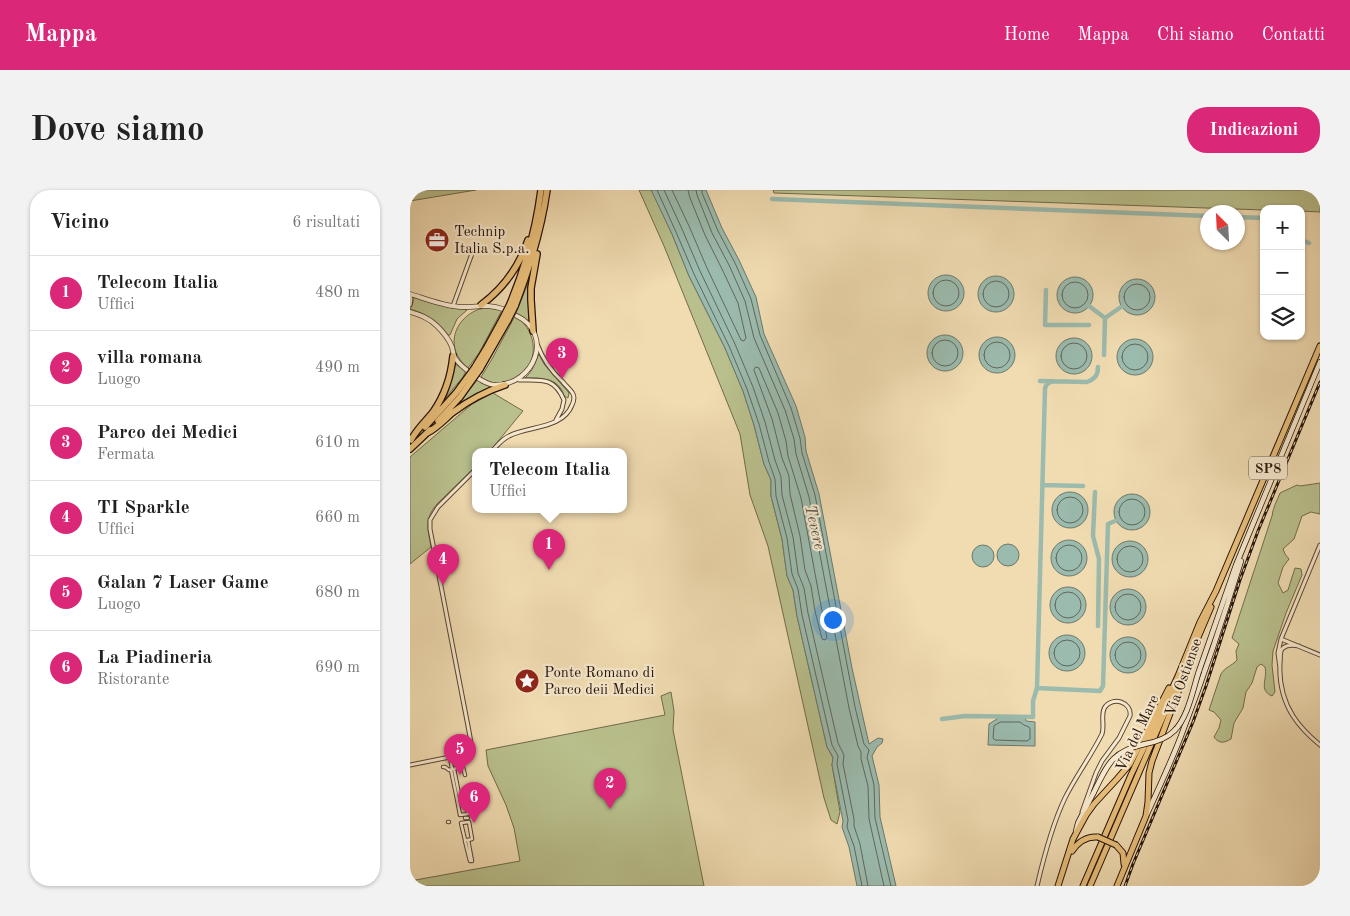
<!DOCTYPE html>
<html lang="it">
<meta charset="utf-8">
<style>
:root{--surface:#fff;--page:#f2f2f2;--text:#222;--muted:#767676;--line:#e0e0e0;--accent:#db2777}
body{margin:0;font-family:"Old Standard TT",serif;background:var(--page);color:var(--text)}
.controls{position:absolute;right:15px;top:15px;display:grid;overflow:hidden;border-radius:10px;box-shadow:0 1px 4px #0004}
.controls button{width:45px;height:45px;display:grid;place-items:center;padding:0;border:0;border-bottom:1px solid var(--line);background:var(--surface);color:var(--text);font:25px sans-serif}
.compass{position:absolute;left:790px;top:15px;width:45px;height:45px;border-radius:50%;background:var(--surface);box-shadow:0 1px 4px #0004;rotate:336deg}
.you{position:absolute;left:422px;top:429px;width:18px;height:18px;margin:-12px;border:4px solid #fff;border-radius:50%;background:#1a73e8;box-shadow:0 0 0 8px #1a73e833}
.badge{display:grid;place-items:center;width:32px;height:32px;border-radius:50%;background:var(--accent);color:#fff;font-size:16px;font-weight:700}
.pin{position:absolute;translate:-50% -41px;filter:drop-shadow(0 1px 2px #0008)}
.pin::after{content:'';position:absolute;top:26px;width:18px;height:15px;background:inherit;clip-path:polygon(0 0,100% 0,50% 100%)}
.popup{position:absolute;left:62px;top:258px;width:155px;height:65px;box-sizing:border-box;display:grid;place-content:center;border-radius:10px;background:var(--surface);filter:drop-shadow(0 1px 4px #0005);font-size:16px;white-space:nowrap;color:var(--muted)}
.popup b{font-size:19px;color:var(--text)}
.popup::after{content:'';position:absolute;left:50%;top:100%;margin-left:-10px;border:10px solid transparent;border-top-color:var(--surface)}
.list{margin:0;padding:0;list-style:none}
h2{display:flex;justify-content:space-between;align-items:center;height:65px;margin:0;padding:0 20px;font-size:21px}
h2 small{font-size:16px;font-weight:400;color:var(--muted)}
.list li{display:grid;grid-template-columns:32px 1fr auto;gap:15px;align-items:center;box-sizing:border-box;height:75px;padding:0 20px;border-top:1px solid var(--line)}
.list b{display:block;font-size:19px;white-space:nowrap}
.list p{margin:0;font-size:16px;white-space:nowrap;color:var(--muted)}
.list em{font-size:16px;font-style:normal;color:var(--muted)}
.icon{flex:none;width:28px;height:28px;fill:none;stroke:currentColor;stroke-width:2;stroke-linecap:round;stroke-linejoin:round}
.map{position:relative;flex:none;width:910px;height:696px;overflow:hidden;border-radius:20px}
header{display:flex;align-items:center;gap:30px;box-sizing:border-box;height:70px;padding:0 25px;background:var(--accent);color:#fff}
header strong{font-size:24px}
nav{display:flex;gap:28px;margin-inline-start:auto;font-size:18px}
.intro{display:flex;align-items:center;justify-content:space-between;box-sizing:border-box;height:120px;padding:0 30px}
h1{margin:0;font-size:35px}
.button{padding:12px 22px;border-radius:20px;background:var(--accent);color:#fff;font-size:18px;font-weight:700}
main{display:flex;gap:30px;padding:0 30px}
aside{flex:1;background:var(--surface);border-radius:20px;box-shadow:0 1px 4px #0004}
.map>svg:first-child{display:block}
.green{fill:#b9c08d;stroke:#706a4b}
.water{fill:#9bbbae;stroke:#6c786c}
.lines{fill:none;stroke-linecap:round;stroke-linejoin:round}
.shore{stroke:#60675c;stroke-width:1}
.canal{stroke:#9bbbae;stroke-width:4.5}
.pedestrian-casing{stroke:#594533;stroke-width:4.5}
.minor-casing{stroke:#594533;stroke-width:5}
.tertiary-casing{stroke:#594533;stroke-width:5.5}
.secondary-casing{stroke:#261309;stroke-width:6}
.primary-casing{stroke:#261309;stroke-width:7}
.motorway-casing{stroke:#261309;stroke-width:8}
.pedestrian{stroke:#f6e8cd;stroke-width:2.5}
.minor{stroke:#f6e8cd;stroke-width:3}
.tertiary{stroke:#f6e8cd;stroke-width:4}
.secondary{stroke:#f6e8cd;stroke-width:4.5}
.primary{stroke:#e8be79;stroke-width:5}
.motorway{stroke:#e8be79;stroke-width:5.5}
.rail-casing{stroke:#261309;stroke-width:3}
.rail{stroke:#f6e8cd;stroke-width:1;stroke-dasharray:4;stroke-linecap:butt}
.secondary-bridge-casing{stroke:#261309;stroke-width:6;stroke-linecap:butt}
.primary-bridge-casing{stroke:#261309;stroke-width:7;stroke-linecap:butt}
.motorway-bridge-casing{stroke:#261309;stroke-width:8;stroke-linecap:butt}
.secondary-bridge{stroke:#f6e8cd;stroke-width:4.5}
.primary-bridge{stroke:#e8be79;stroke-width:5}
.motorway-bridge{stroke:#e8be79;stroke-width:5.5}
.labels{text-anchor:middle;stroke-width:4.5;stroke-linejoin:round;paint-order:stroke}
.shield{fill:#f6e8cd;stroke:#645344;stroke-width:1}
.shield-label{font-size:14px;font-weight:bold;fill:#261309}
.poi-label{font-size:15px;fill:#261309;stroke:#f6e8cd;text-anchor:start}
.street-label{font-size:15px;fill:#261309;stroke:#f6e8cd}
.water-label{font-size:16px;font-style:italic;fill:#4f4e43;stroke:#f6e8cd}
</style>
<header>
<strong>Mappa</strong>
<nav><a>Home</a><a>Mappa</a><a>Chi siamo</a><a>Contatti</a></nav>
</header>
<div class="intro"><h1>Dove siamo</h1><a class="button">Indicazioni</a></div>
<main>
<aside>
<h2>Vicino<small>6 risultati</small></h2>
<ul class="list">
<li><span class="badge">1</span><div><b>Telecom Italia</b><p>Uffici</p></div><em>480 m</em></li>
<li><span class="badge">2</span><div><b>villa romana</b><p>Luogo</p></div><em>490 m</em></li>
<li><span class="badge">3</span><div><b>Parco dei Medici</b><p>Fermata</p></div><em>610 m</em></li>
<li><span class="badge">4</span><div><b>TI Sparkle</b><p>Uffici</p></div><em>660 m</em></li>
<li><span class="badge">5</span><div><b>Galan 7 Laser Game</b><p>Luogo</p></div><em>680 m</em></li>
<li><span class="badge">6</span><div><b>La Piadineria</b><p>Ristorante</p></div><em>690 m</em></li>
</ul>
</aside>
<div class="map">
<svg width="910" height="696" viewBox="0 0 910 696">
<rect width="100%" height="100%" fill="#f1dcb2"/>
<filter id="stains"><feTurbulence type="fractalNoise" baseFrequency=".004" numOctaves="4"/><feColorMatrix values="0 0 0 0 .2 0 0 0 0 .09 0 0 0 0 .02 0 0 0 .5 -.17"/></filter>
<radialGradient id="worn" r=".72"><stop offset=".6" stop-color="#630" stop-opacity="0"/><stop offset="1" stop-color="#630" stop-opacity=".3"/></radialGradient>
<path class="green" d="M0,0H66L0,11Z
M229,0H241L244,5L262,44L279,86L315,158L333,201L344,235L354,274L361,290V306L372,349L377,386L383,400L387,426L417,557L423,568L422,575L430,622L427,634L421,630L414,608L358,356L340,305L330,244L254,56Z
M363,0H910V22L891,21V19H854V20L364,3Z
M118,93L119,131L106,123Z
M3,106L39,117L55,119L57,120L47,129L40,145H38C28,131 17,124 0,119L3,113Z
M76,117L92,120L69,163L58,178C32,157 45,124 76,117Z
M105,126C132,143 129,184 97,192C92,193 86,194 81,192C78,191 74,189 71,187L82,169Z
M129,164L134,174L159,203L158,208C153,206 154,204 151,199C143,187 128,188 115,188C123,181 125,173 129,164Z
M45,174L56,181L53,187L31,213L40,192Z
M68,189L71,193L81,197L49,213Z
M83,203L113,221L80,261H65V277L27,314C14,329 18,339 21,357L0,374V267L62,214Z
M910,293V324L901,322L892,326L884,349L873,359L875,364L879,369L873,377L868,393L873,403L878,400L885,378L891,379L892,385L876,423L863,461L862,475L865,502L862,506C848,500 858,489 855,477L851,474L847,477L842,493L836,502L833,518L824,533L821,549C814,553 809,554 804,547L809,538L811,530L804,522L799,520L811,484C815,477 822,476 827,470L826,461L829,454L822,448L862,326C863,317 867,311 870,303L887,295L890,296Z
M261,502L264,521L263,540L294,696H0V691L110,671L104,638L96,615L78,576L76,560L255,525L251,506Z"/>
<path class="water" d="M241,0H296L312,38L329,70L346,107L354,144L386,216L395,247L396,261L409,304L442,478L459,554L468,548L473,549L472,553L467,557L462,566L469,595L470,627L486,696H447L439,657L432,637L433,631L422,575L423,567L417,557L387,426L383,400L377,386L372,349L361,306V290L354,274L344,235L333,201L315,158L279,86L262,44Z
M518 103a18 18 0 1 1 36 0a18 18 0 1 1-36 0Z
M568 104a18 18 0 1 1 36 0a18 18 0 1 1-36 0Z
M647 105a18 18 0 1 1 36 0a18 18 0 1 1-36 0Z
M709 107a18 18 0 1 1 36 0a18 18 0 1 1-36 0Z
M517 163a18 18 0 1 1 36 0a18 18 0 1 1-36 0Z
M569 165a18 18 0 1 1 36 0a18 18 0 1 1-36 0Z
M646 166a18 18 0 1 1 36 0a18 18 0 1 1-36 0Z
M707 167a18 18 0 1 1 36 0a18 18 0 1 1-36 0Z
M642 320a18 18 0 1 1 36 0a18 18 0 1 1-36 0Z
M704 322a18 18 0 1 1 36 0a18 18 0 1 1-36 0Z
M641 368a18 18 0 1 1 36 0a18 18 0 1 1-36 0Z
M702 369a18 18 0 1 1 36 0a18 18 0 1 1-36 0Z
M587 365a11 11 0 1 1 22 0a11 11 0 1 1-22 0Z
M562 366a11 11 0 1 1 22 0a11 11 0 1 1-22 0Z
M640 415a18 18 0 1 1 36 0a18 18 0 1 1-36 0Z
M700 417a18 18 0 1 1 36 0a18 18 0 1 1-36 0Z
M639 463a18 18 0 1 1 36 0a18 18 0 1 1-36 0Z
M700 465a18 18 0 1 1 36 0a18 18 0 1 1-36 0Z
M590,527H615L616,531L625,532V556L578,555L579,534Z"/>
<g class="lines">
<path class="shore" d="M247,0L266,42L284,84L319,156L337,199L349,234L359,272L365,289L366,306L377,348L382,384L388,399L392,425L422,555L428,566L427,574L438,630L437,637L444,656L452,696
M254,0L272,39L290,81L325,154L343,197L355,232L365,270L371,287L372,305L383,347L388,383L394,398L398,423L428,553L434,565L433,574L444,629V636L450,654L458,696
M262,0L279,36L297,78L331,150L334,151L336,148L328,113L312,79L295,45L280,8L278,0
M286,0L287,5L302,43L319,75L335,111L344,148L375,220L384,249L386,264L399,307L439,518L448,556L451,562V569L458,596L459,629L474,696
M292,0V3L308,41L325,73L341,109L350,145L381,218L390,248L392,263L405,305L445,517L454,554L459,560L457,567L464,595L465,628L481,696
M523 103a13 13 0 1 1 26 0a13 13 0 1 1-26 0Z
M573 104a13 13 0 1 1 26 0a13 13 0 1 1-26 0Z
M652 105a13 13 0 1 1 26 0a13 13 0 1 1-26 0Z
M714 107a13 13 0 1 1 26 0a13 13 0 1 1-26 0Z
M522 163a13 13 0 1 1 26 0a13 13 0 1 1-26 0Z
M574 165a13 13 0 1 1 26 0a13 13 0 1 1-26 0Z
M651 166a13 13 0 1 1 26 0a13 13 0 1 1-26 0Z
M712 167a13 13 0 1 1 26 0a13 13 0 1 1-26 0Z
M346,177L349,178L368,223L376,251L378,266L391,308L417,448L415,450L412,449L405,421L401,396L395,380L390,346L380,304L379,286L372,268L362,229L344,180Z
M647 320a13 13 0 1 1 26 0a13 13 0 1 1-26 0Z
M709 322a13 13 0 1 1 26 0a13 13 0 1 1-26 0Z
M646 368a13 13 0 1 1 26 0a13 13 0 1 1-26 0Z
M707 369a13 13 0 1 1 26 0a13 13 0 1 1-26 0Z
M645 415a13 13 0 1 1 26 0a13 13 0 1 1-26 0Z
M705 417a13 13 0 1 1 26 0a13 13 0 1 1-26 0Z
M644 463a13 13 0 1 1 26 0a13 13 0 1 1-26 0Z
M705 465a13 13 0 1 1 26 0a13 13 0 1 1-26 0Z
M591,532H610L614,535L619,537L620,539V549L617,551L585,550L583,548L584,536Z"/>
<path class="canal" d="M362,9L798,26
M828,27L854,28
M891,50L899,53
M636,100L635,135H679
M679,116L695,128L694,165
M695,128L711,117
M630,191L677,192C685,189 688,185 688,177
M632,295L673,296
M685,302L683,346L689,369L688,436
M627,498L635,198L637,194L642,191
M532,529L555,526L623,527V511L627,498L690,501L693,496L698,334L705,331"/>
<defs>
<path id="pedestrian" d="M40,567L42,579
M33,577H35L39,580L47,578L48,576L47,566
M48,577H53L55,585
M44,579L49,604L52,608L54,607L58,624L50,625L47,609L52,608
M41,580L47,609
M55,628H58
M38,632H39
M58,650L62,649L59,632L51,633L55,650H58L62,671
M55,651L60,671"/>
<path id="minor" d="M0,106L1,109L0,115
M43,116L64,58
M109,190C132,190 144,187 154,210L152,219L146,230
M82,261C87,256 92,249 99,246C118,236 153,239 162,215C164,211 165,208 163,204C161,200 156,196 153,192C141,181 133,170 127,154
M871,449L910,465
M889,456C884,455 878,454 873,458C869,461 871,468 870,473C869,491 873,510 883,526C890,537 899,546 910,555
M870,478L868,463L871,449L910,355
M0,575L55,564L59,563L62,558L58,536L20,339V330L28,317L65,280
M627,696C634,666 642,635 655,608C666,586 681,566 692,544C695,536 690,524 695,517C703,506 722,512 720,526L709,548L692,571L686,583L672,622"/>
<path id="tertiary" d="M0,104C16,109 33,116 50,117C67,118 75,113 93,119
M0,122C10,125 19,128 27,136C33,142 39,149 42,157C43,161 43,164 45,168C51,177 74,195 85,195C125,195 144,144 107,126"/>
<path id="secondary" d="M789,481L826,375L910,172
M737,624C749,598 761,572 771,546C793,488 813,430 831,371
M666,641L668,633L684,602"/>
<path id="primary" d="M775,478L801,417
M706,655L713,663L714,674
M662,661C668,652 676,646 688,647
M648,696L663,649L676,625L684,614L707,589L720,574L759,498
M673,696L721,585L768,486L790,432L806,401L910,156
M680,696L765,499
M707,696L736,626L738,612L739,583L742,571L778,476"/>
<path id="motorway" d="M100,114C115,78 126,39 131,0
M71,115C94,98 109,77 118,50
M105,116C120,77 131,42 137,0
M123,141L121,110V98L127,64
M65,177L76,159L93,128
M70,179L98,130
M28,231L50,207
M15,237L46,203
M17,243C27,238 34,230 42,223C58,211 76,201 95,195
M1,250C7,239 16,231 23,222C35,205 41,186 43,166
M0,259L20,240"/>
</defs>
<use href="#pedestrian" class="pedestrian-casing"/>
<use href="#minor" class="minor-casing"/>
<use href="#tertiary" class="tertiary-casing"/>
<use href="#secondary" class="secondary-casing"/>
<use href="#primary" class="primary-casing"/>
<use href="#motorway" class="motorway-casing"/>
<use href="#pedestrian" class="pedestrian"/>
<use href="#minor" class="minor"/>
<use href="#tertiary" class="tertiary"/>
<use href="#secondary" class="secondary"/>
<use href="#primary" class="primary"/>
<use href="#motorway" class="motorway"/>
<defs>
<path id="rail" d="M715,696L723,674L783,532L796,496L830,390L848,341L910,192"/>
</defs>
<use href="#rail" class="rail-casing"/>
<use href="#rail" class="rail"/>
<defs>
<path id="secondary-bridge" d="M684,602C698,573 703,561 735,554C746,552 756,549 764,541C778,528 783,499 789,481"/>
<path id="primary-bridge" d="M688,647L706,655"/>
<path id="motorway-bridge" d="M93,128L100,114
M98,130L105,116
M46,203L65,177
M50,207L70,179"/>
</defs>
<use href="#secondary-bridge" class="secondary-bridge-casing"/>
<use href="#primary-bridge" class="primary-bridge-casing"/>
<use href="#motorway-bridge" class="motorway-bridge-casing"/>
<use href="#secondary-bridge" class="secondary-bridge"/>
<use href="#primary-bridge" class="primary-bridge"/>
<use href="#motorway-bridge" class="motorway-bridge"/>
</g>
<defs>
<symbol id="office-disc" viewBox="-11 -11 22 22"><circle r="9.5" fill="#8f2418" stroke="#f6e8cd"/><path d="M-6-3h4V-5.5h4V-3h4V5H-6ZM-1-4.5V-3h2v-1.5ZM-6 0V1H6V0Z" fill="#fff"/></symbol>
<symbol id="sight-disc" viewBox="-11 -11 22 22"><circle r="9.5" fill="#8f2418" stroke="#f6e8cd"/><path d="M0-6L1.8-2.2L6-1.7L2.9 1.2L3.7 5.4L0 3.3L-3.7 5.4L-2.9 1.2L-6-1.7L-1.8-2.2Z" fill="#fff"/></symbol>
</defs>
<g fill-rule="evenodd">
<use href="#office-disc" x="13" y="36" width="28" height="28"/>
<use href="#sight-disc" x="103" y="477" width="28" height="28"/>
</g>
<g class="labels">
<rect class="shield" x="839" y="266.5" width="38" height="23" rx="4"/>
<g class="shield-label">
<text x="858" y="283">SP8</text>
</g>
<g class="poi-label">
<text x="44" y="46">Technip<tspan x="44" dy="17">Italia S.p.a.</tspan></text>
<text x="134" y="487">Ponte Romano di<tspan x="134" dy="17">Parco deii Medici</tspan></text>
</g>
<g class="street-label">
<text transform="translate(773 487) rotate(-70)" y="5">Via Ostiense</text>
<text transform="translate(727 543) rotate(-65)" y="5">Via del Mare</text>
</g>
<g class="water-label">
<text transform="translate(406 337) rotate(77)" y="6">Tevere</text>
</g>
</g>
<rect width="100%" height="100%" filter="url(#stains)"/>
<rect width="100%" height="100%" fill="url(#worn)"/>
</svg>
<div class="controls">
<button>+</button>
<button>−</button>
<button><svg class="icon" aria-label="layers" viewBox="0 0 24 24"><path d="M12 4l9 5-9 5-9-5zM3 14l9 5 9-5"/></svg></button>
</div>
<svg class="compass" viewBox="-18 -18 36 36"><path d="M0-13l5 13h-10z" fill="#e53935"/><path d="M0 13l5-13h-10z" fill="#767676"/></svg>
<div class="you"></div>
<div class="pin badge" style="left:139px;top:380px">1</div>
<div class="popup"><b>Telecom Italia</b>Uffici</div>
<div class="pin badge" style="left:200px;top:619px">2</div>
<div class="pin badge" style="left:152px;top:189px">3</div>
<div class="pin badge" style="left:33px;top:395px">4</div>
<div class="pin badge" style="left:50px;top:585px">5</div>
<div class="pin badge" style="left:64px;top:633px">6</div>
</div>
</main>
